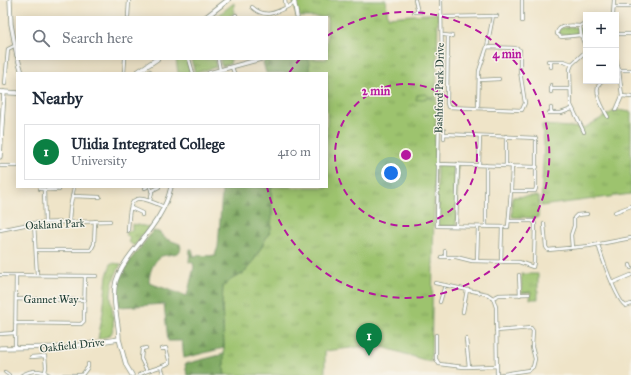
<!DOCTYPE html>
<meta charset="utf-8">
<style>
:root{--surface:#fff;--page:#f6f6f7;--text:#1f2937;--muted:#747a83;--line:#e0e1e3;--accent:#0b8043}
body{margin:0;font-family:"IM FELL Great Primer",serif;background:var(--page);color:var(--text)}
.controls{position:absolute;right:12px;top:12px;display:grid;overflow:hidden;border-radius:0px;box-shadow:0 2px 10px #0003}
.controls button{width:36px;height:36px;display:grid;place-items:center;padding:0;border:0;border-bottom:1px solid var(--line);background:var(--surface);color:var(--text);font:20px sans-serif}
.you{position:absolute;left:391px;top:173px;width:14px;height:14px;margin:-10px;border:3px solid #fff;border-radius:50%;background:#1a73e8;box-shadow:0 0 0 6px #1a73e833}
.badge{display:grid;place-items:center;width:26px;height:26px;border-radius:50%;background:var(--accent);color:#fff;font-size:13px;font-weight:700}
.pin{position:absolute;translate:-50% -33px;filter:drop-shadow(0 1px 2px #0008)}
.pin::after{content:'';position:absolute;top:21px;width:14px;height:12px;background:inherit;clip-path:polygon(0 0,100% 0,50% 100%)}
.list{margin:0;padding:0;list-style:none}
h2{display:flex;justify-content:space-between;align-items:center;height:52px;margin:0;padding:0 16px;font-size:17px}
h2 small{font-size:13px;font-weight:400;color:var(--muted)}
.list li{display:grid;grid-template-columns:26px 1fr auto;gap:12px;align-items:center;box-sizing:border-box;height:56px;margin:0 8px 8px;padding:0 8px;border:1px solid var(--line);border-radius:0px}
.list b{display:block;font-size:15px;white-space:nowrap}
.list p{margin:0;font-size:13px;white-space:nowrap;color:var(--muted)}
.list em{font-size:13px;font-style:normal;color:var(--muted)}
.icon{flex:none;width:22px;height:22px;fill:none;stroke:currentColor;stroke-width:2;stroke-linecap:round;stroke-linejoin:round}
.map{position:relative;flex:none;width:631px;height:375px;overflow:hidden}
.search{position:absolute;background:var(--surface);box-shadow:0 2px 10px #0003;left:16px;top:16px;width:312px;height:44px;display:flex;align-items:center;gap:10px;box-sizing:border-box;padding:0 14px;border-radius:0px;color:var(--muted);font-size:15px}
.panel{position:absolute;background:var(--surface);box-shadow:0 2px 10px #0003;left:16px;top:72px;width:312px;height:116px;border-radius:0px}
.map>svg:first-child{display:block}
.grass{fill:url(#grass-tufts);stroke:#5e8051}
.forest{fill:url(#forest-firs);stroke:#4e734a}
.wetland{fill:url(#wetland-marsh);stroke:#5e8051}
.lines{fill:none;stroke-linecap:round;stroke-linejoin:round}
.minor-casing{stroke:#87907e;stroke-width:4}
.tertiary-casing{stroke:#87907e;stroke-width:5}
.secondary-casing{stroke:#87907e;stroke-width:5.5}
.minor{stroke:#fff;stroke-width:2.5}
.tertiary{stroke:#fff;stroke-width:3.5}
.secondary{stroke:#fff;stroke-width:4}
.ring{fill:none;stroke:#b5179e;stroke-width:2;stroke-dasharray:7 5}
.labels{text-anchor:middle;stroke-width:3;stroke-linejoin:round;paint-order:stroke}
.street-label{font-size:11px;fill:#1f3d34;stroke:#f7f3e8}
.centre{fill:#b5179e;stroke:#f7f3e8;stroke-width:2}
.ring-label{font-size:12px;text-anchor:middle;font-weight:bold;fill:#b5179e;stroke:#f7f3e8;stroke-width:3;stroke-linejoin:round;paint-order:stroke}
</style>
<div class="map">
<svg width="631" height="375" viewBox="0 0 631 375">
<defs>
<pattern id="grass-tufts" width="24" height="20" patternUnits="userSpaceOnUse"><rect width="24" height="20" fill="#9dc36e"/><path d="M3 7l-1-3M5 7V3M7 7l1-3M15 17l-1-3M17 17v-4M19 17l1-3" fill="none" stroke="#7fa05b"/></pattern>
<pattern id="forest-firs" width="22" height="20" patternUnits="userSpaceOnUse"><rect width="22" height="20" fill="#7ea961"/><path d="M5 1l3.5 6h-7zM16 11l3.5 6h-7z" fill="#678b51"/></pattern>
<pattern id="wetland-marsh" width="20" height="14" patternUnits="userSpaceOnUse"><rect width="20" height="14" fill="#9dc36e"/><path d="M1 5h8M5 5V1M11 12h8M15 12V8" fill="none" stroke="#7fa05b"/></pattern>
</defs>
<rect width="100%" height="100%" fill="#f7f3e8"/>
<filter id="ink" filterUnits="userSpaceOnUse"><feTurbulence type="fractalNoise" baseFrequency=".025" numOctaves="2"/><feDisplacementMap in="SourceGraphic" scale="8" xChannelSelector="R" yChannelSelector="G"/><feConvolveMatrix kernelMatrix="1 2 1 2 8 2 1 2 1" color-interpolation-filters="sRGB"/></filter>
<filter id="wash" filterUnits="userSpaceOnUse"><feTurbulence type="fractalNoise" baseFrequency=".012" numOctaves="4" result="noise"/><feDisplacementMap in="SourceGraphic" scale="16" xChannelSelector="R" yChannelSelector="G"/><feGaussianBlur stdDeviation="0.9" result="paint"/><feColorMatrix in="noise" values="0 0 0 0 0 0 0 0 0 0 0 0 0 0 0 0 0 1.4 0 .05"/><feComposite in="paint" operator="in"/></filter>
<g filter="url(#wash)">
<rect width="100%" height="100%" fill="#efe4c8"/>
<path class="grass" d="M293,0H386L388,17L438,13L431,362L376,345L325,351V375H225C223,367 224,358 224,350C224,328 221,308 223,286L232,279L244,273L256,257L271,229L272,215L271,187H327V73H309L308,59H327V17H297Z
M234,3V9L235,13L229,17H216Z
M576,27L580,28V32L578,34L561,35L559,34L558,32L561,28Z
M176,59H187L191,73H178Z
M191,59H215L216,67L195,73Z
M220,59H231L230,64L222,66L221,65Z
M616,110L631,112V194L541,206L544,143L542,125L584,128Z
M437,164H458L456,226H437Z
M535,196L539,197L538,217L535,218L512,217V197Z
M132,224L149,227L134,246L128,241L130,239L126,234L127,231H132Z
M111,263L121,264C116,273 112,282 111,293C110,304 118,329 109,336L98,339L103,312L107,276Z
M521,274H538V299H530L531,292L522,293Z"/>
<path class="forest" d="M271,59H308L309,64V73H266L263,62Z
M221,187H271L272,215L271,229L256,257L244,273L232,279L223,287L222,306L224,348L184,358L182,341H168L164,304L119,307L117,291L121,276L131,259L153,231L159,232L166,239L180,244C185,257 166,253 160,257C152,263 149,274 149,283L187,296L194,267L193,263L189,262L190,249H192L194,256C201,254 208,257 215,255L218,247L222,192Z
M224,354V370L225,375H187L185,364Z"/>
<path class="wetland" d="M426,94L429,97H433V100L429,98L416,100L417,95Z"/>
</g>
<g filter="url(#ink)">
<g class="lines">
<defs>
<path id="minor" d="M285,0L286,7
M415,0L418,12
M441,0L442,70L439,110L437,226L508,227L511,191L512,166
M252,7C267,21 280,10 295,3
M614,7H631
M414,12H421
M613,15L614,0
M128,17L129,0
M234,17L236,15
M441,17L497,16
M522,21V0
M580,26L586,22
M616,34H631
M444,35L452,36
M581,35L561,37L557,34C557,24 573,25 580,26L581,35L586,49
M448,36L447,103L448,107L522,110L525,103L520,71V50L515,48L487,47
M189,59L193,73
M218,59L220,70
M548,61H564L572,64
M232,67L234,73
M551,67V61
M620,70H631
M150,71L151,73
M124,73L125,59
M616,77H620
M479,80L499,79
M602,81C591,89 603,108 608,117
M5,84L8,49L14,46
M551,89H570
M551,92V85
M622,96L631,97
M478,108L479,71L487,47L493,16
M616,110L622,96L619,70L616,58
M549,113H561L572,109
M551,113V108
M584,132L571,105L570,69L572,64L586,51
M444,134L536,138V188L535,191H511
M444,138V130
M437,164L537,167
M479,165L480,136
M0,166H17
M506,166V136
M150,187L152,192L150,201
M145,188L147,187
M40,189L59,190
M44,189L45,223
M151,191L159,187
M72,196L100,197
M131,208L142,213V215
M615,212L631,206
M69,222L70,208L74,187
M34,223L37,275
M544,224L546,247L548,250L589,246L631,238
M456,226L458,164
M486,227V165
M0,230L34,223L110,221
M128,231C130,196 131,192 164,207
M598,244C601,255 617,302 626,306L631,304
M572,248L571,235L574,226V218L577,215L587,214
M36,250H91L94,244L95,221
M441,257H456L472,261L519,262L533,267L534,262L535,224L533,221H509
M445,257V251
M477,261L478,227
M501,262L502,227
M630,265L631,268
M0,275L96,276
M519,275L520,295
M435,283L487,294L493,298L496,307L497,375
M612,283L631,275
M493,298L499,295L529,294
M16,299L85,300
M440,302L445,285
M463,312L467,290
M15,323L81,324L84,321V317L85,276
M496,331L531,328L533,331L532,347L535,359L533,367L529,370L497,375
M0,334L15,333
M436,335V359L439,364L464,367L497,366
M466,339L469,367
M15,348L16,275
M146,348L142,349L141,359L147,371
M31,357L45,356L46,367L45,372
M161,367L164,375
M5,372L9,375
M22,375C31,370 40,369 49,375
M64,375H82
M82,375L88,367V364
M139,375C148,369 159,369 169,363V360L166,348L162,349"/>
<path id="tertiary" d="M10,0L11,24L17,56
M294,0L297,17
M18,59L22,73
M209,73L261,59
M0,157L4,92
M119,339L126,365L132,375
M0,348L67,347L119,339C119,320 111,301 116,281C120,268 129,256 138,245C152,227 166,210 171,187"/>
<path id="secondary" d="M206,17L228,0
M136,73L157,59
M0,92L17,93"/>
</defs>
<use href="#minor" class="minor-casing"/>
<use href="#tertiary" class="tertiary-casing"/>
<use href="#secondary" class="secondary-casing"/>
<use href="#minor" class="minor"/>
<use href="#tertiary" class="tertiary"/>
<use href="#secondary" class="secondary"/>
</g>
</g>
<g class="ring">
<circle cx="406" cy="155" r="71"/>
<path d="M289 73A143 143 0 0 1 300 59M327 36A143 143 0 1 1 267 187"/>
</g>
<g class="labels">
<g class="street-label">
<text transform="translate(439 88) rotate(-89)" y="4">Bashford Park Drive</text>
<text transform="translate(55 224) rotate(-3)" y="4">Oakland Park</text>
<text x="51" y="303">Gannet Way</text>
<text transform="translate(72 345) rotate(-6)" y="4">Oakfield Drive</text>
</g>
</g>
<circle cx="406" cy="155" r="6" class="centre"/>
<g class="ring-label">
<text x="507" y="58">4 min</text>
<text x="376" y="95">2 min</text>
</g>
</svg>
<div class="controls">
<button>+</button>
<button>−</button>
</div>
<div class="you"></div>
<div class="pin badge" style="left:369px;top:356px">1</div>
<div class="search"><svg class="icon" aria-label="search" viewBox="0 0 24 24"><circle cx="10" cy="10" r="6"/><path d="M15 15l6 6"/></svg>Search here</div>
<section class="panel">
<h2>Nearby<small></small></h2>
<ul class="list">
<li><span class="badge">1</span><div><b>Ulidia Integrated College</b><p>University</p></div><em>410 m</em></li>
</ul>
</section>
</div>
